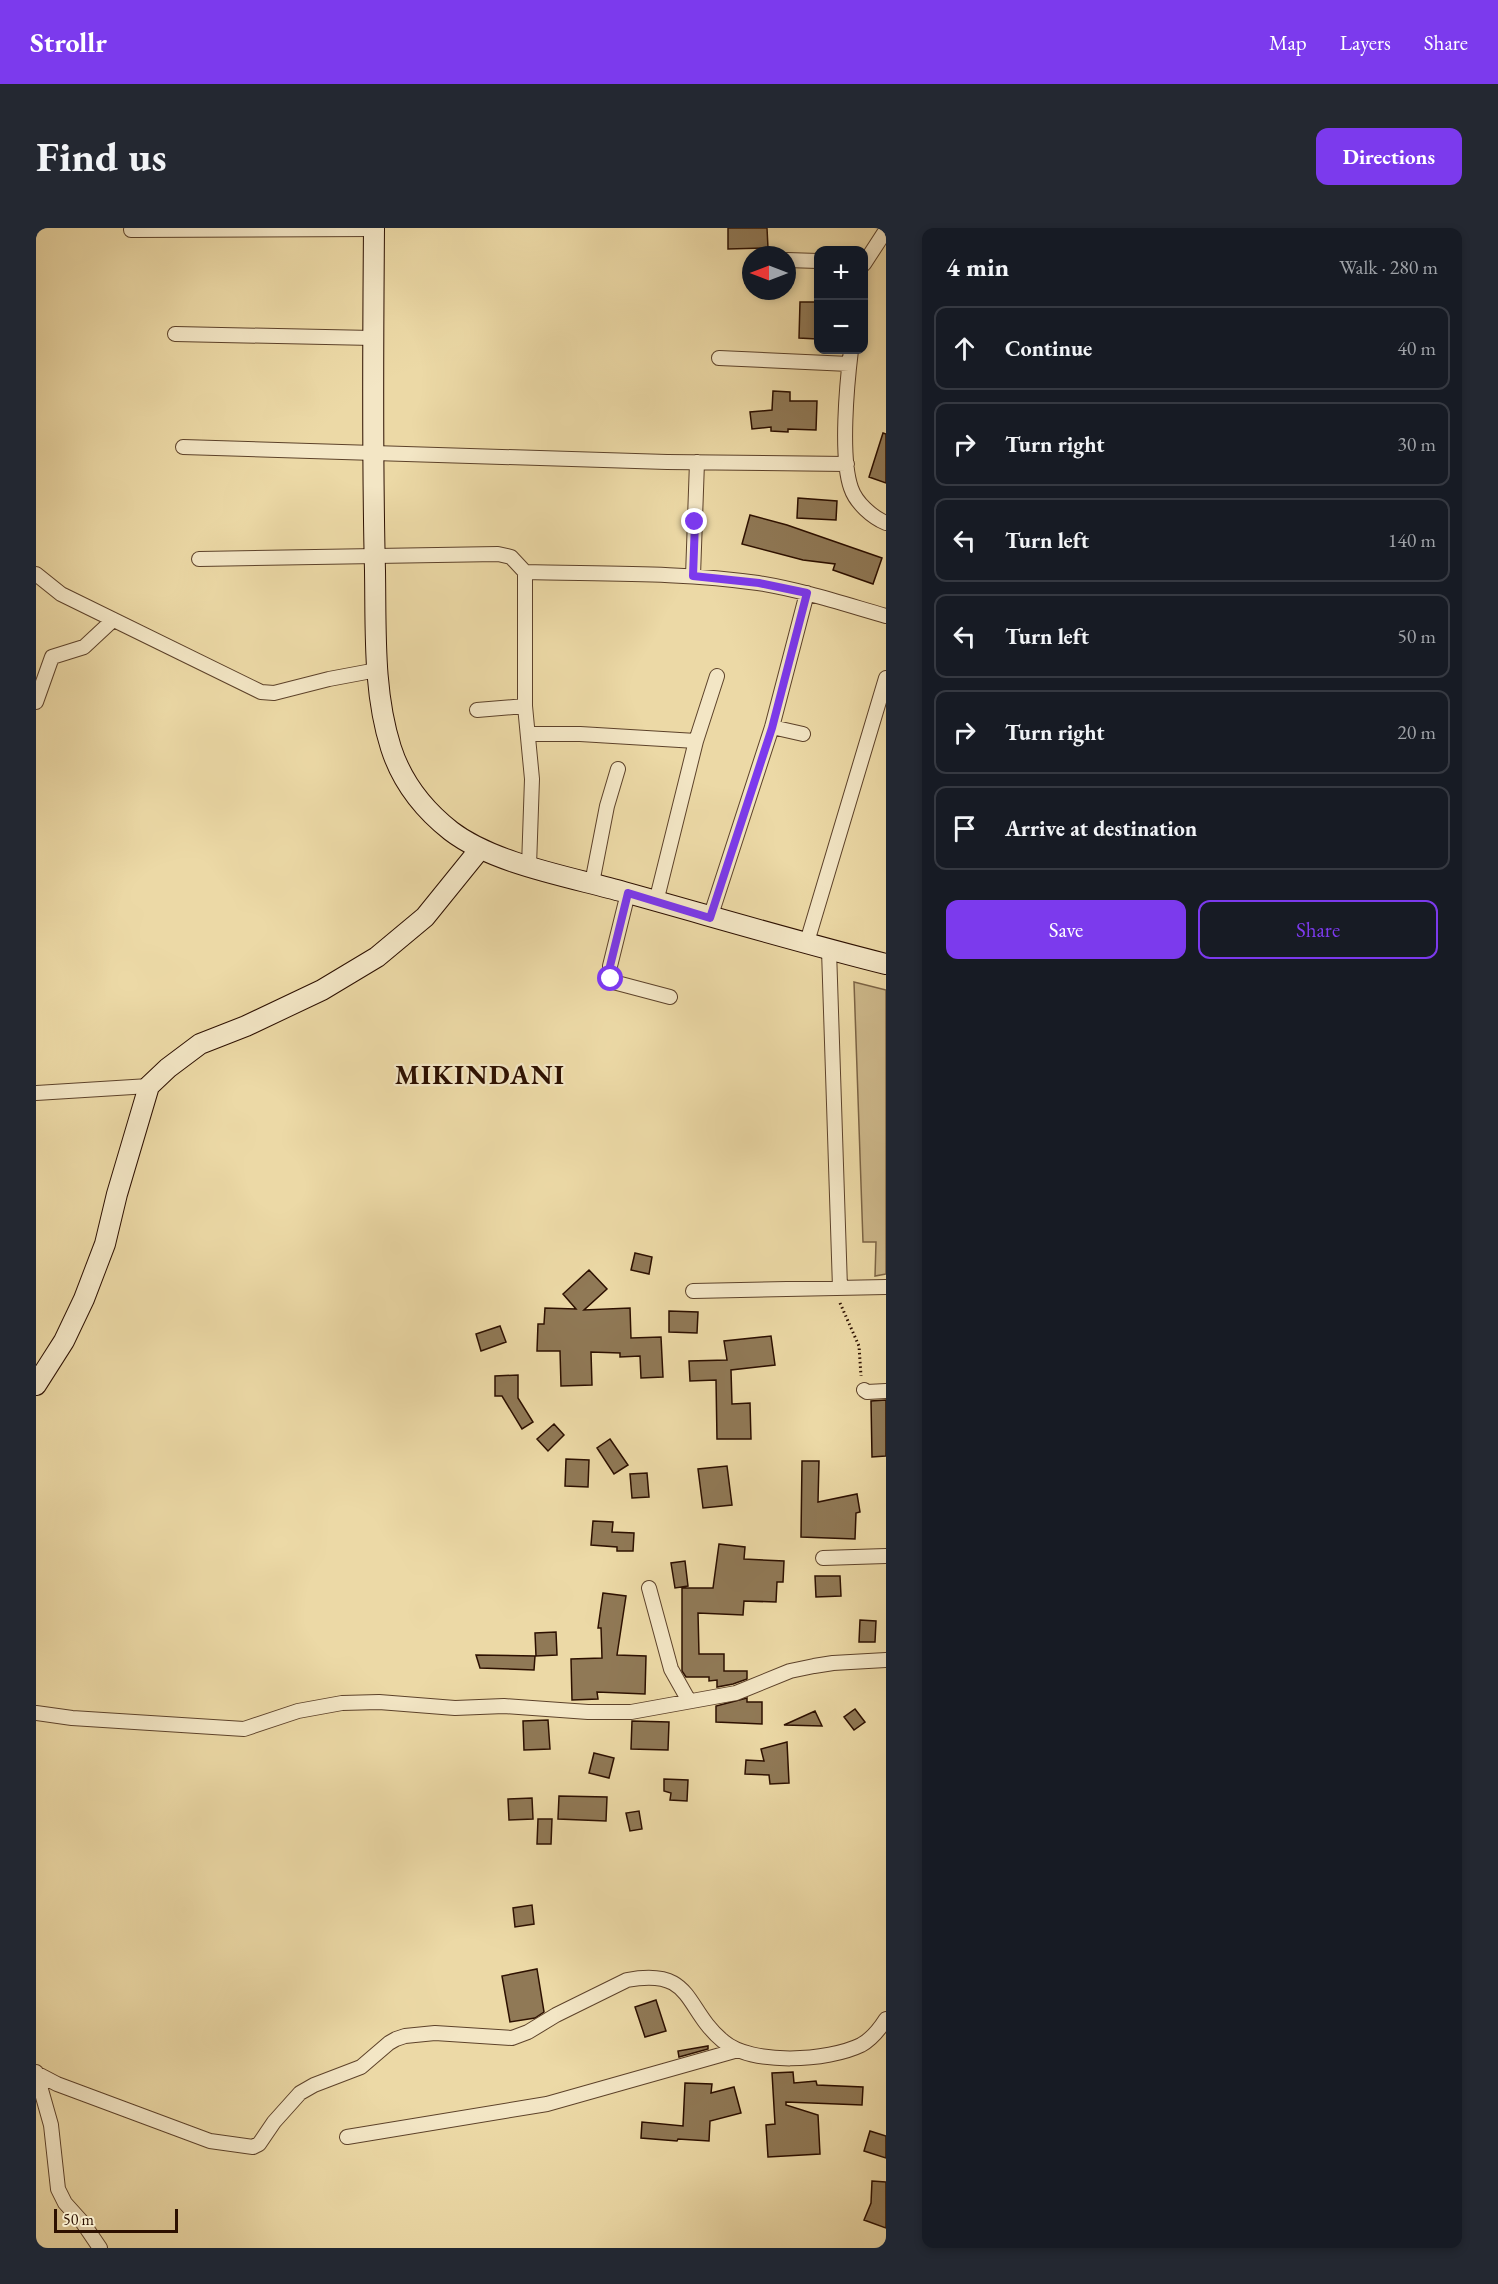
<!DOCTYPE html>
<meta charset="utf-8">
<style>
:root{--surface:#171b24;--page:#242831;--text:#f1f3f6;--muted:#9ea1a6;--line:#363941;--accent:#7c3aed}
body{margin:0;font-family:"EB Garamond",serif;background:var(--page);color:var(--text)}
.controls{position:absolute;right:18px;top:18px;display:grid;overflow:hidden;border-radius:12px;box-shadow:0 3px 9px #0003}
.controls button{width:54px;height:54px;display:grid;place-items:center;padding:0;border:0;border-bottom:2px solid var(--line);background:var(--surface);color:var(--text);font:30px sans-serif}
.compass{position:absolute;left:706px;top:18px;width:54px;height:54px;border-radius:50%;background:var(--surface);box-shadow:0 3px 9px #0003;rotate:270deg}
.scale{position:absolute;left:18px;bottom:15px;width:124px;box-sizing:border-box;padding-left:6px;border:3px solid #2d1000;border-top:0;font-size:16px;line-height:21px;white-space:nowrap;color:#2d1000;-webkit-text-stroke:4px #f3e6c5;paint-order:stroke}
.stop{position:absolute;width:18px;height:18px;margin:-14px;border:4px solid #7c3aed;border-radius:50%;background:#fff}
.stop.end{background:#7c3aed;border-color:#fff;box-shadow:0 2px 6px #0008}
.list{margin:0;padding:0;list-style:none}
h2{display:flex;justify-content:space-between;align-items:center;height:78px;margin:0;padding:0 24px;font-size:26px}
h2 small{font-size:20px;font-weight:400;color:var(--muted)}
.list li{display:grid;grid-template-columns:39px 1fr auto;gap:18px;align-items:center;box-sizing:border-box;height:84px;margin:0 12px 12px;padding:0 12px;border:2px solid var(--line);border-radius:12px}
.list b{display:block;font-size:22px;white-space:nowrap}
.list em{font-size:20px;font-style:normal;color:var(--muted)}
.actions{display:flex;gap:12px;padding:18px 24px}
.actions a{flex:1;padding:14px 0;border:2px solid var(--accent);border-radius:12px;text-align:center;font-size:21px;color:var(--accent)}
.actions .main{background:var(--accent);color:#fff}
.icon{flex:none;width:33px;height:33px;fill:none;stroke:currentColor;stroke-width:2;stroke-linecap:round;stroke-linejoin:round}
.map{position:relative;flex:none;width:850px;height:2020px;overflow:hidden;border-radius:12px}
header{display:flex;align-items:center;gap:36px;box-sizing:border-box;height:84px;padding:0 30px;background:var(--accent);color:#fff}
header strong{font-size:28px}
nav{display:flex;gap:33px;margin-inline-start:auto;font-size:21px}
.intro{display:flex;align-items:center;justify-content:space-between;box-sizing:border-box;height:144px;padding:0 36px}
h1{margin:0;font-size:42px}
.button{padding:15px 27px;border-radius:12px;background:var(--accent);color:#fff;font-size:21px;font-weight:700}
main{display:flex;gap:36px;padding:0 36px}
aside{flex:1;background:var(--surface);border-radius:12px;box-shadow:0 3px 9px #0003}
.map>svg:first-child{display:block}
.green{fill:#ccb78a;stroke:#7c6445;stroke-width:1.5}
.building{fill:#907956;stroke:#2d1000;stroke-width:1.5}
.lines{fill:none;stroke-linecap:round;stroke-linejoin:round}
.street-casing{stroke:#5d422a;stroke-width:16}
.secondary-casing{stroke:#2d1000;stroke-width:22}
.path{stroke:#2d1000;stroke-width:3;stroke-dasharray:1.5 3;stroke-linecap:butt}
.street{stroke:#f3e6c5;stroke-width:14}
.secondary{stroke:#f3e6c5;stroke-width:20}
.route{stroke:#7c3aed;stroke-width:8}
.labels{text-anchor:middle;stroke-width:4.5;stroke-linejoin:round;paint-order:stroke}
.district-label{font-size:27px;font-weight:bold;letter-spacing:1.5px;fill:#2d1000;stroke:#f3e6c5}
</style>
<header>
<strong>Strollr</strong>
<nav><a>Map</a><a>Layers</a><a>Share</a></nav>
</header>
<div class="intro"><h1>Find us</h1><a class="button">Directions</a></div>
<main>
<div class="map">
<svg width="850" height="2020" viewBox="0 0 850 2020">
<rect width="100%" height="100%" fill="#ecd9a6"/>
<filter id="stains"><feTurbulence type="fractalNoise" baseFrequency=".00333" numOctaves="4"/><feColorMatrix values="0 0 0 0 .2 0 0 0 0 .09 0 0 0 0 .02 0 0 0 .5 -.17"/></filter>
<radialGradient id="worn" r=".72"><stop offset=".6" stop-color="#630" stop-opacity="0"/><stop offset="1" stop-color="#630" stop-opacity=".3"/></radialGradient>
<path class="green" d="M818,754L850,762V1046L839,1048L840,1014H827Z"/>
<path class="building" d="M692,0H731L732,20L692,21Z
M764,74H782L781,111L763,110Z
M737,163L754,164V173H781L780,202L752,201V204L735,203V199L716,201L714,184L736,182Z
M847,205L850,206V255L833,249Z
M762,270L801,273L800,292L761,290Z
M714,287L751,297L846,330L837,356L797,342L799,336L767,332L706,316Z
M599,1025L616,1029L613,1046L595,1042Z
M553,1042L571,1061L548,1082L594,1080L595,1110L625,1109L627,1149L605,1150L604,1128L584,1129V1125L555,1124L556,1157L525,1158L524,1123H501L502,1096H508L509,1080L540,1081L527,1066Z
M633,1083L662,1084L661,1105L633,1104Z
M464,1098L470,1114L445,1123L440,1106Z
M735,1108L739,1137L695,1142L696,1176L714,1175L715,1211H681L680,1152L654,1153L653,1133L691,1132L688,1113Z
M482,1147V1170L497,1194L486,1201L466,1168H459V1148Z
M850,1172V1228L836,1229L835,1173Z
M518,1196L528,1207L512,1223L501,1211Z
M574,1211L592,1237L578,1246L561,1220Z
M530,1231L553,1232L552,1259L529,1258Z
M766,1233H783L782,1274L821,1266L824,1284L820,1285L819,1311L765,1309Z
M691,1238L696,1277L667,1280L662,1241Z
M611,1245L613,1269L596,1270L594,1246Z
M557,1293L577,1294L576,1304L598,1305L597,1323H581V1319L555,1317Z
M683,1316L709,1319L708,1331L748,1333L747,1354H741L740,1374L708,1373L707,1387L662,1385L663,1426H688V1443H711V1451L697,1456L681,1459V1452L673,1453V1449H650L646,1443V1360H677Z
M649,1333L652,1358L639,1360L635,1335Z
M779,1348H804L805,1368L780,1369Z
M567,1365L590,1368L581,1427L610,1428L609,1466L561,1464L562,1471L536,1472L535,1431L566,1430L565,1400H562Z
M824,1392L840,1393L839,1414H823Z
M520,1404L521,1427L500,1428L499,1405Z
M440,1427L499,1428L498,1442L444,1440Z
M711,1470V1474H726V1496L680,1494V1478Z
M819,1481L829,1494L818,1502L808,1489Z
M779,1483L786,1498L748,1497Z
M512,1492L514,1521L488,1522L487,1493Z
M596,1493L633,1494L632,1522L595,1521Z
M751,1514L753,1555L734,1556L733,1547L709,1546L710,1532L728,1533L725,1521Z
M558,1525L578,1530L573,1550L553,1545Z
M628,1551L652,1552L651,1573L634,1572L635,1565L628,1563Z
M523,1568L571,1569L570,1593L522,1591Z
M496,1570L497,1591L473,1592L472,1571Z
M603,1583L606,1601L594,1603L590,1585Z
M502,1591H516L515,1616H501Z
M496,1677L498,1696L479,1699L477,1680Z
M501,1741L508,1784L499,1790L474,1794L466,1748Z
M620,1772L630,1803L609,1809L599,1779Z
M672,1818V1821L643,1829L642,1823Z
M757,1844L758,1855L780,1853L781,1857L827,1859L826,1877L750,1874V1877L782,1887L784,1926L732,1929L730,1897L739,1896L736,1845Z
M649,1855L676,1856L675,1865L698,1859L705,1885L674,1893L673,1913L642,1911L641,1913L605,1910L606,1894L647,1898Z
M834,1903L850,1908V1930L828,1923Z
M836,1953L850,1954V2000L828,1992L835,1975Z"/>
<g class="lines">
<defs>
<path id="street" d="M95,2L338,1
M751,32L782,33
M828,36L850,2
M139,106L337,110
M815,122C811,155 804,229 815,260C820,275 836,289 850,295
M683,130L813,136
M147,219L631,234L811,236
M163,331L462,326L475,329L489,344V478L441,482
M489,344C566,346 645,344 722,355C766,362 808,376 850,388
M0,346L25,366L225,464L238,465L293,451L341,442
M657,348L661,234
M0,474L16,429L48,419L77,392
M489,478L496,551L493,638
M736,499L767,506
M492,506H544L660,513
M556,655L571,578L582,541
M592,665L574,738L575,751L581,755L634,769
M620,674L660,513L681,448
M674,690L736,499L771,365
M771,714L850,450
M793,722L804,1060
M0,865L113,858
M657,1063L850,1059
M828,1162L831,1164L850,1163
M787,1330L850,1328
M613,1360L635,1441L653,1473
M0,1485L36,1490L208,1501L262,1483L306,1475L343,1474L419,1480L468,1478L552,1484H595L700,1465L754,1443L778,1438L797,1435L850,1432
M0,1844L15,1897L22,1961L29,1975L47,1995L64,2020
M0,1845L21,1856L174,1913L217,1919L223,1916L238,1894L264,1865L278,1857L325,1839L353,1815L360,1811L369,1808L399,1805L476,1810L492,1804L520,1787L591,1752C658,1739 648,1781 687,1813C716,1838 792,1833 825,1817C836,1811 843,1802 850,1791
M311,1909L511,1876L702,1822"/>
<path id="secondary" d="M338,0C337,114 336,228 339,343C340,402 337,464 355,520C366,554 387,581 415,603C458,636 535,649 588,664C675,688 762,714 850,736
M0,1157L28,1113L48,1071L69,1016L81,966L113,858L132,840L164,816L210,798L286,762L341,729L389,689L444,621"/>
</defs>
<use href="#street" class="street-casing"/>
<use href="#secondary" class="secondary-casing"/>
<path class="path" d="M804,1075L823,1118L825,1148"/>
<use href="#street" class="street"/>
<use href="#secondary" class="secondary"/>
</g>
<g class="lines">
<path class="route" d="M575,751L574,738L592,665L674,690L736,500L771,365L723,355L657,348L659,294"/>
</g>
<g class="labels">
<g class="district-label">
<text x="444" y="856">MIKINDANI</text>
</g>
</g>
<rect width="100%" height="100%" filter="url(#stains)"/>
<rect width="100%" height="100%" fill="url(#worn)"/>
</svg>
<div class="controls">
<button>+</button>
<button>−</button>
</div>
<svg class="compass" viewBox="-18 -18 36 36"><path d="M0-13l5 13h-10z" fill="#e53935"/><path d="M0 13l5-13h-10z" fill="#9ea1a6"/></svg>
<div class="scale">50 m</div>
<div class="stop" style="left:575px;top:751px"></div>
<div class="stop end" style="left:659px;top:294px"></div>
</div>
<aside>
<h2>4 min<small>Walk · 280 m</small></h2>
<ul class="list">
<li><svg class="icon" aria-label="ahead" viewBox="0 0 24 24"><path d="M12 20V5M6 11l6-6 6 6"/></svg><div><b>Continue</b></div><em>40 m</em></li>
<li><svg class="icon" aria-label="right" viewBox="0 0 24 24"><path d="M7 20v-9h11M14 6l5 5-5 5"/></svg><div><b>Turn right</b></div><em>30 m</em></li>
<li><svg class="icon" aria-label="left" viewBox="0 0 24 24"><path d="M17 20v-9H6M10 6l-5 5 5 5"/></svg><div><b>Turn left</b></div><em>140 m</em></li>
<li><svg class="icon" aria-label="left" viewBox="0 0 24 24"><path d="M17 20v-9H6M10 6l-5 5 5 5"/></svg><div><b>Turn left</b></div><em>50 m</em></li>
<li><svg class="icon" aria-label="right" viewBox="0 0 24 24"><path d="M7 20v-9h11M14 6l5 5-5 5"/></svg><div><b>Turn right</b></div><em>20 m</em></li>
<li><svg class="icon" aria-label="arrive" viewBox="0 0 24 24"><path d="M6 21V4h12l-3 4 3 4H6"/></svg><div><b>Arrive at destination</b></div></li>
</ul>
<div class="actions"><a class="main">Save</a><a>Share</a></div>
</aside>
</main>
